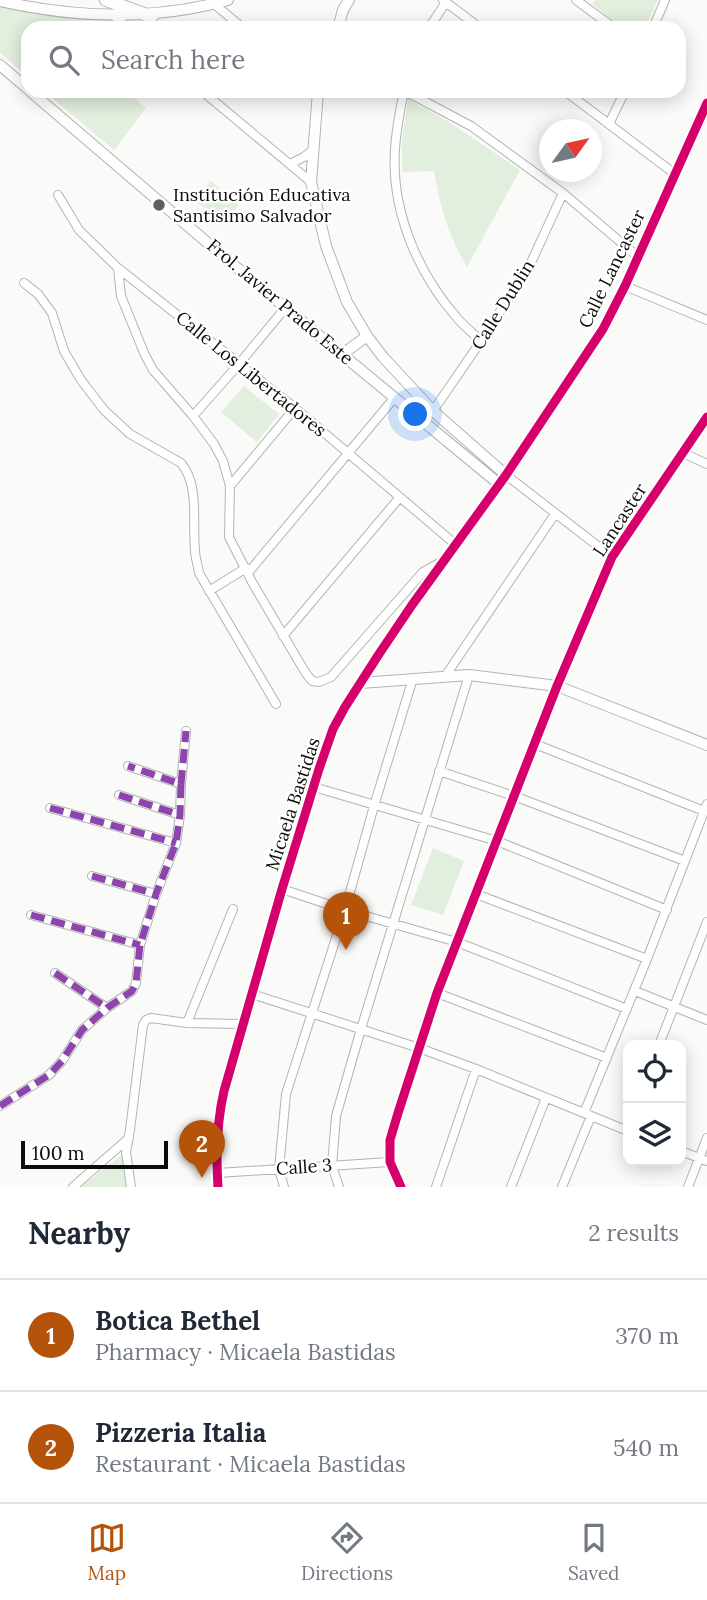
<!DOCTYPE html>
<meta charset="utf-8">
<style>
:root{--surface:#fff;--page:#f2f2f3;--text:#1f2937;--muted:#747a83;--line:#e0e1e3;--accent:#b45309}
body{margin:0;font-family:Lora,serif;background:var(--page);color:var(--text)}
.controls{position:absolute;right:21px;bottom:21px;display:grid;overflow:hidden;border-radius:14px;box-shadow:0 4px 18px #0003}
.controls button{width:63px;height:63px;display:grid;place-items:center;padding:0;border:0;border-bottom:2px solid var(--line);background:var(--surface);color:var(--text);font:35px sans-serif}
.compass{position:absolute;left:539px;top:119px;width:63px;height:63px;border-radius:50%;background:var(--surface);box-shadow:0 4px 18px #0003;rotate:57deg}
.scale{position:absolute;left:21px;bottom:18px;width:147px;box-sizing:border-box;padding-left:7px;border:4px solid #0c0d0b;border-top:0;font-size:19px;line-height:24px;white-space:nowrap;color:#0c0d0b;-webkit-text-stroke:5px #fff;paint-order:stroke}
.you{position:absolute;left:416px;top:415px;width:24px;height:24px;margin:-18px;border:5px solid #fff;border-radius:50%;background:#1a73e8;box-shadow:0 0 0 10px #1a73e833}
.badge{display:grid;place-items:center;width:46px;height:46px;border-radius:50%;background:var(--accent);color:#fff;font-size:23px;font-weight:700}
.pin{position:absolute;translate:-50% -58px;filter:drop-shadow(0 2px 4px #0008)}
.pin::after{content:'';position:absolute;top:37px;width:24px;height:21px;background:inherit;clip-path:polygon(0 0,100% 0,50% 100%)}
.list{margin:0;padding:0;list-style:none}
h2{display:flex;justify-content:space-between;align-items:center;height:91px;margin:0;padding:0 28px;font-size:30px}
h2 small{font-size:23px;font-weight:400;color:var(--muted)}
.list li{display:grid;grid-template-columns:46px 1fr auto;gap:21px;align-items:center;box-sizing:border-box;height:112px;padding:0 28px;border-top:2px solid var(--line)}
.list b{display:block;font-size:26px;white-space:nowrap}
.list p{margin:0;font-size:23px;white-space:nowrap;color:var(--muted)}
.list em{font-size:23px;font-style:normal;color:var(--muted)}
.icon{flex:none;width:38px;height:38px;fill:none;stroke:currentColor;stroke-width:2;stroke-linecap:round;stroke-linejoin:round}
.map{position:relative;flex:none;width:707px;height:1187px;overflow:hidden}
.search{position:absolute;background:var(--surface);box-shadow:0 4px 18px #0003;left:21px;right:21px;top:21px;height:77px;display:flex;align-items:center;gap:18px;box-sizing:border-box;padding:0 24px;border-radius:21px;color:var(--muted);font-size:26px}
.sheet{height:315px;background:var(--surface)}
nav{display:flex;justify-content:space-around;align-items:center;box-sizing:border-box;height:98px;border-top:2px solid var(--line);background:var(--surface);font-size:19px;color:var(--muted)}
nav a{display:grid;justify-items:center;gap:4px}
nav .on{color:var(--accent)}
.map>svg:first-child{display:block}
.green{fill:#e2eede}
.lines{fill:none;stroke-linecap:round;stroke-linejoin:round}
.street-casing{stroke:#b2b4b2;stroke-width:10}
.secondary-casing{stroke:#b2b4b2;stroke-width:12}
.primary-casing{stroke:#b2b4b2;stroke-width:14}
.street{stroke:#fefefe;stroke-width:8}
.secondary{stroke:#fefefe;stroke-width:10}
.primary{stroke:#fefefe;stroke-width:12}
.quiet{stroke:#8e44ad;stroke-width:7;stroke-dasharray:14 7;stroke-linecap:butt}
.cycleway-casing{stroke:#fff;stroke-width:13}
.cycleway{stroke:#d6006c;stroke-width:9}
.poi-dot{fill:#5f605e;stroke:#fff;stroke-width:2.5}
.labels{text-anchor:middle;stroke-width:5;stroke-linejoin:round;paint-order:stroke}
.poi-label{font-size:18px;fill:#0c0d0b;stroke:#fff;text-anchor:start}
.street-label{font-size:18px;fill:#0c0d0b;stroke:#fff}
</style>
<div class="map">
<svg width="707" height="1187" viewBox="0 0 707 1187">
<rect width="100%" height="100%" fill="#fafbf9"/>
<path class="green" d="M595,0H658L645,28H622L592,4Z
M0,7L34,14L103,22L116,28H28V77L0,53Z
M44,91H126L146,108L114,150Z
M408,99L449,122L520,170L467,267C448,235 440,207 434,171L402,172V138Z
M211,181L239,205L223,224L195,200Z
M244,386L279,414L257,442L221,412Z
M433,848L464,861L443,915L411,905Z
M120,1156L124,1157L129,1187H81Z"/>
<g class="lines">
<defs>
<path id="street" d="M443,0L480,28
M576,0L614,28
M214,4L243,28
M114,16L128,28
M429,28L446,2
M653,28L665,0
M202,91L311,182
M404,91C400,110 396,130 395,150C391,211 418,274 458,319C465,327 474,334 481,341
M405,91L471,126L563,193L637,256
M565,91L675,174
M609,124L625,91
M290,164L304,157L313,150
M58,195L79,230L118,268L295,408L455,544
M118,268L121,296L144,353L153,370L193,416L214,444L223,461L230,486L229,537L252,582L305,672L312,681L319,682L331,677L423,572L443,561
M24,283L38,294L52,313L64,351L81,380L104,410L130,434L181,463C200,486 192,522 195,550C195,558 198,565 199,573L276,704
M625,286L707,320
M433,411L481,341L529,267L563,193
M193,416L239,364L286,307
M683,453L707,464
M506,475L612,557
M230,486L295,408
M248,573L395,397
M209,591L246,568
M283,636L400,497
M446,675L555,514
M535,744L704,811
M439,771L514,796L685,861
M181,784L186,731
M314,787L497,841L667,910
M119,795L180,815
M50,808L176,843
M92,876L156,894
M282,889L345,910L457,942L627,1009
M476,894L647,959
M31,915L140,945
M55,973L107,1008
M635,991L707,1020
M437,993L607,1058
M252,994L419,1048L476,1069L628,1131
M187,1023L233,909
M659,1045L707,922
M0,1106L49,1075L62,1061L82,1030L107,1008L132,991L136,983L140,945L156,894L176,843L180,815L181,784L128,766
M584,1113L647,959L707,804
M681,1151L707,1161
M217,1173L390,1162
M73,1187L129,1138
M131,1187L126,1152L130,1130L143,1025L146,1020L151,1018L187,1023L243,1024
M284,1187L279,1169L286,1094L345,910L374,806L413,678
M339,1187L332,1166L336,1116L361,1029L469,675
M401,1187L390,1162V1140L398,1113L437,993L557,686
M436,1187L476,1069
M511,1187L546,1098
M562,1187L591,1116
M688,1187L707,1138"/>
<path id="secondary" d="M0,1C76,18 153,21 228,0
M147,28L148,22L155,14
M338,28L343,10L349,0
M0,65L28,89
M30,91L230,262L499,484
M318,91L311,182L326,246L347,302L367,336L383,357L433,411L506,475
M343,354L367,336
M360,683L469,675L557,686L707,745
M557,686L612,557L707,417
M218,1187C216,1156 217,1121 224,1091L282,889L319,769L333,729L345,707L379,654L412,605L506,475L603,329L625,286L707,103"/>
<path id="primary" d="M106,0L144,14"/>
</defs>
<use href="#street" class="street-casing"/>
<use href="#secondary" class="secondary-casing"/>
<use href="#primary" class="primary-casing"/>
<use href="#street" class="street"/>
<use href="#secondary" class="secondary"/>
<use href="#primary" class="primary"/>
<path class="quiet" d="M181,784L186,731
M119,795L180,815
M50,808L176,843
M92,876L156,894
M31,915L140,945
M55,973L107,1008
M0,1106L49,1075L62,1061L82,1030L107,1008L132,991L136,983L140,945L156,894L176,843L180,815L181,784L128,766"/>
<defs>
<path id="cycleway" d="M218,1187C216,1156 217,1121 224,1091L282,889L319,769L333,729L345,707L379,654L412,605L506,475L603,329L625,286L707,103
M401,1187L390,1162V1140L398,1113L437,993L557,686L612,557L707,417"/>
</defs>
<use href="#cycleway" class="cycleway-casing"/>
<use href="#cycleway" class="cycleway"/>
</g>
<circle class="poi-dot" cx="159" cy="205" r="7"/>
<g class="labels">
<g class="poi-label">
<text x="173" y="201">Institución Educativa<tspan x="173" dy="21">Santisimo Salvador</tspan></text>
</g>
<g class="street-label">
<text transform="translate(612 269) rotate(-64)" y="6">Calle Lancaster</text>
<text transform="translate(280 302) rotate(40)" y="6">Frol. Javier Prado Este</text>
<text transform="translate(503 305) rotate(-58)" y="6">Calle Dublin</text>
<text transform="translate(251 374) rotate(39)" y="6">Calle Los Libertadores</text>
<text transform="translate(620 520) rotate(-57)" y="6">Lancaster</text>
<text transform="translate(293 804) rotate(-72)" y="6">Micaela Bastidas</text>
<text transform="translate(304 1167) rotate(-4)" y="6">Calle 3</text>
</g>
</g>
</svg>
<div class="controls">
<button><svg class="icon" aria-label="locate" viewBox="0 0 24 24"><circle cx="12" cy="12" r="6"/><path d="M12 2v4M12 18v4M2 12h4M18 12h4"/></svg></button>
<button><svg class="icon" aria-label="layers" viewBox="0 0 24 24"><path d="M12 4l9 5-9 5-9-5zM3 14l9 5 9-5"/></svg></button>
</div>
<svg class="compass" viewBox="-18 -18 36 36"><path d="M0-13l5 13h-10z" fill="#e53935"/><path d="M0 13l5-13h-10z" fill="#747a83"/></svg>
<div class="scale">100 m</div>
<div class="you"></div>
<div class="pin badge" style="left:346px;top:950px">1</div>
<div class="pin badge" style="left:202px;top:1178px">2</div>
<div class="search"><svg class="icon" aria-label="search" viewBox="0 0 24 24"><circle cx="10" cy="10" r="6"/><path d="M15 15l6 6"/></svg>Search here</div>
</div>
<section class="sheet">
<h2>Nearby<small>2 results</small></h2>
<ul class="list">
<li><span class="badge">1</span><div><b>Botica Bethel</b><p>Pharmacy · Micaela Bastidas</p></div><em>370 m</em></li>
<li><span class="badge">2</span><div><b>Pizzeria Italia</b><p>Restaurant · Micaela Bastidas</p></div><em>540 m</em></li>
</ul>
</section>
<nav>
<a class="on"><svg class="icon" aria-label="map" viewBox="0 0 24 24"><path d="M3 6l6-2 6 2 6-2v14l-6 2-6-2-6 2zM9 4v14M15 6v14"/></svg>Map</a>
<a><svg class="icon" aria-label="directions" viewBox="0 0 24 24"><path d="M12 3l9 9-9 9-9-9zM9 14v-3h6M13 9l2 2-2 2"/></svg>Directions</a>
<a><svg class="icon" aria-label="saved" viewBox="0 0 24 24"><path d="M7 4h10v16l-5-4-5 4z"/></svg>Saved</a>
</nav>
